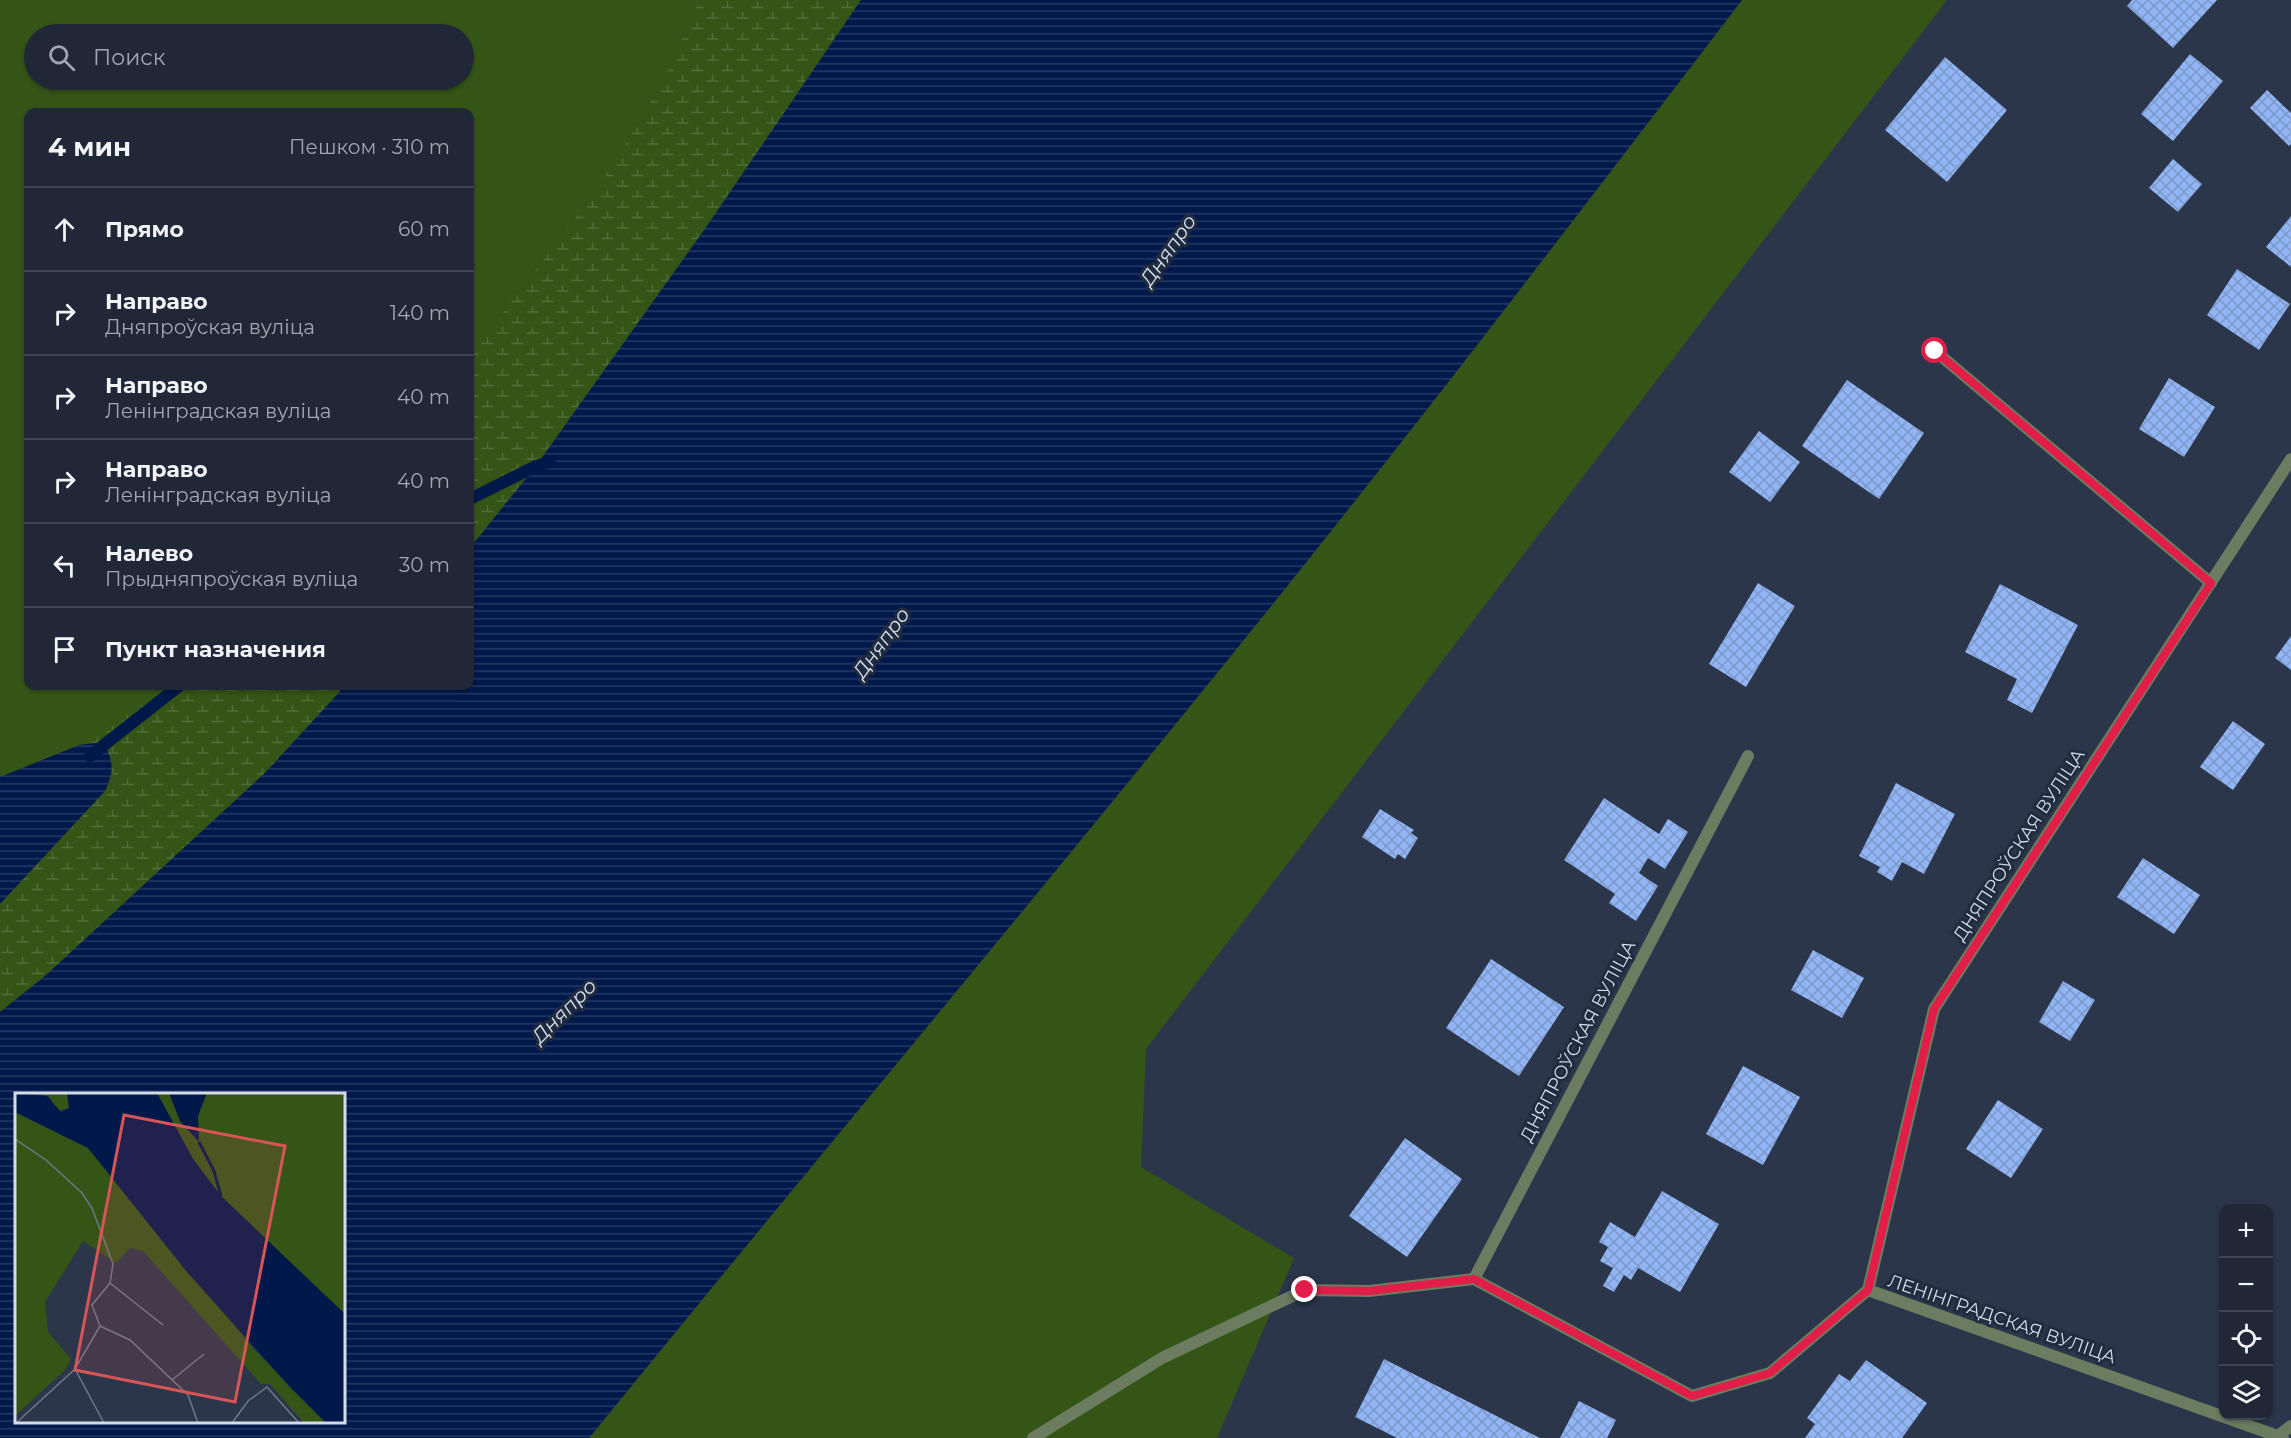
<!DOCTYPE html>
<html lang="ru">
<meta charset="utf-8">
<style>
:root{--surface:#202838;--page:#283040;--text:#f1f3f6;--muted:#a2a6ae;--line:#3d4453}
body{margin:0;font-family:Montserrat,sans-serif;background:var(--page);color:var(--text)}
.controls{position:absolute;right:18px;bottom:18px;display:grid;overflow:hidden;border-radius:12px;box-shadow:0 2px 4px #0004}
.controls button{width:54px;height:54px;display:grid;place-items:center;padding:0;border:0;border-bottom:2px solid var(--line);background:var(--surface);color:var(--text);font:30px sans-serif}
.stop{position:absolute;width:18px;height:18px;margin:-14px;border:4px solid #e11d48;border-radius:50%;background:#fff}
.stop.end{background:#e11d48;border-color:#fff;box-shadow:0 2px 6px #0008}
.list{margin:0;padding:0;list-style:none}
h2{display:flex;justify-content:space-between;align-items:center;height:78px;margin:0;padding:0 24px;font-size:26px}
h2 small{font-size:20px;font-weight:400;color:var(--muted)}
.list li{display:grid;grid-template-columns:39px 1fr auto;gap:18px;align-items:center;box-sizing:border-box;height:84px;padding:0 24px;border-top:2px solid var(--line)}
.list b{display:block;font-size:22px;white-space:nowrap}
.list p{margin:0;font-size:20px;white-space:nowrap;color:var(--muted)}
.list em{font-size:20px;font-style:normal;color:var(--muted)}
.icon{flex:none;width:33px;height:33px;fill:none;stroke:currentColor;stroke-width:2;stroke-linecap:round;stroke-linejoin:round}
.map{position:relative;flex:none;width:2291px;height:1438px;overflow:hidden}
.search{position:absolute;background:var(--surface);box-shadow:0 2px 4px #0004;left:24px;top:24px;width:450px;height:66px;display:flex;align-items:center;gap:15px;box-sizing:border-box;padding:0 21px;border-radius:33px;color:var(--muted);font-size:22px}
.panel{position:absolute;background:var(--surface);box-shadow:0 2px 4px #0004;left:24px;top:108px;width:450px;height:582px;border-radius:12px}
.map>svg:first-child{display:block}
.green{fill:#355517;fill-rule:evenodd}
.wetland{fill:url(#wetland-marsh)}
.water{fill:url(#water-rules);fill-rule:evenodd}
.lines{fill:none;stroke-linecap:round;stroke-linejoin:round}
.stream{stroke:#01184b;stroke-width:12}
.building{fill:url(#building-cross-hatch)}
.lane{stroke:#6c7c61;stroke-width:12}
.street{stroke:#6c7c61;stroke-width:12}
.route{stroke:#e11d48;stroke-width:8}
.labels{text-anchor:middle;stroke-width:6;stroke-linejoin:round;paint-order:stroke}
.street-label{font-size:18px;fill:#d4dce8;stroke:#222c3f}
.water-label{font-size:20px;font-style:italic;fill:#d5dff0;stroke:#222c3f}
.inset-river{fill:none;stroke:#01184b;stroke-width:3}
.inset-road{fill:none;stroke:#6f7889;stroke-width:1.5}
.view{fill:#d65558;fill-opacity:0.15;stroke:#d65558;stroke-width:3}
.inset-edge{fill:none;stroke:#d4dce8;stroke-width:3}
</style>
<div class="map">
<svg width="2291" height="1438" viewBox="0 0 2291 1438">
<defs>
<pattern id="wetland-marsh" width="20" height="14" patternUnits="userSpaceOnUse" patternTransform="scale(1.5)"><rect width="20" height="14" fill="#355517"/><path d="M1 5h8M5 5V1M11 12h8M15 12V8" fill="none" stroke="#516d39"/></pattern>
<pattern id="water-rules" width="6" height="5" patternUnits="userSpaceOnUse" patternTransform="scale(1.5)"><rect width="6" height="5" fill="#01184b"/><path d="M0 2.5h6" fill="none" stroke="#253965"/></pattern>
<pattern id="building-cross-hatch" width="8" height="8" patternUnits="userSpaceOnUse" patternTransform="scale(1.5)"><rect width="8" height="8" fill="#91b5f4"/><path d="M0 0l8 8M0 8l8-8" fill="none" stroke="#7d98c8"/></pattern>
</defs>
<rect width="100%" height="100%" fill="#2b364a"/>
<path class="green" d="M0,0H861L470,548V112H28V686H345L0,1012ZM34,34H464V80H34Z
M1742,0H1947L1146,1049L1141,1167L1294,1258L1217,1438H589C807,1170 1030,905 1247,636C1416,427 1579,213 1742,0Z"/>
<path class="wetland" d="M700,0H861L707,226L536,466L470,548V355L596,191L660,88Z
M160,686H345L266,772L44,977L0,1012V904L105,791L113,774L95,743L79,745L123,715Z"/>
<path class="water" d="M861,0H1742C1579,213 1416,427 1247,636C1030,905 807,1170 589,1438H0V1012L44,977L266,772L345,686H470V548L536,466L707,226ZM16,1094H344V1422H16Z
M95,743L106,747C114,764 113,774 105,791L0,904V777L79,745Z"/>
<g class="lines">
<path class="stream" d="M470,499L536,466L550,462
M90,756L179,686"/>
</g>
<path class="building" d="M2132,0H2217L2173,48L2127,6Z
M2190,54L2223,81L2173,141L2141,114Z
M1945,57L2007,110L1947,182L1885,130Z
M2267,90L2291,113V144L2289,146L2250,108Z
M2173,159L2202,184L2178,212L2149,188Z
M2291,216V267L2266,247Z
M2237,269L2290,304L2259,350L2207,315Z
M2169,378L2215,407L2184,457L2139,429Z
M1847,380L1924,433L1879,499L1802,446Z
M1759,431L1800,462L1770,502L1729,472Z
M1758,583L1795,606L1746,687L1709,664Z
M2000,584L2078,625L2032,713L2007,700L2017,679L1965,652Z
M2291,636V670L2275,658Z
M2233,721L2265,744L2233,790L2200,767Z
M1896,783L1955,814L1924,874L1902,862L1892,881L1877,872L1880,867L1859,856Z
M1604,798L1659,834L1668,819L1688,832L1665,869L1648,858L1639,873L1658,886L1636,921L1609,903L1615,894L1564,860Z
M1380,809L1414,830L1411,833L1418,838L1405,859L1398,854L1395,859L1362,837Z
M2143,858L2200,895L2174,934L2117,897Z
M1813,950L1864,978L1842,1018L1791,990Z
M1491,959L1564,1007L1519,1076L1446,1028Z
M2063,981L2095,1000L2070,1041L2039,1022Z
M1743,1066L1800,1097L1763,1165L1706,1134Z
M1998,1100L2043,1129L2011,1178L1966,1149Z
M1405,1138L1462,1179L1407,1257L1349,1216Z
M1662,1191L1719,1224L1680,1292L1638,1268L1631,1280L1624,1275L1614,1292L1603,1286L1613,1268L1600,1261L1608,1247L1599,1242L1610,1222L1635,1237Z
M1384,1359L1540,1438H1397L1355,1417Z
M1866,1360L1927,1403L1902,1438H1805L1815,1424L1807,1418L1839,1374L1850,1381Z
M1579,1401L1616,1420L1607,1438H1560Z"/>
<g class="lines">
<path class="lane" d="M1935,351L2211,583"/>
<path class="street" d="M1474,1279L1748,756
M1474,1279L1692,1396L1770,1373L1868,1290
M1868,1290L1934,1009L2291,459
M1868,1290L2283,1438
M2279,1435L2291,1426
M1033,1438L1162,1358L1305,1290L1369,1291L1474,1279"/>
</g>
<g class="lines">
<path class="route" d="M1305,1290L1369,1291L1474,1279L1692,1396L1770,1373L1868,1290L1934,1009L2211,583L1935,351"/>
</g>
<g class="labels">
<g class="street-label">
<text transform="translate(2019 845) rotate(-57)" y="6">ДНЯПРОЎСКАЯ ВУЛІЦА</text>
<text transform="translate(1578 1041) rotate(-62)" y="6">ДНЯПРОЎСКАЯ ВУЛІЦА</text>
<text transform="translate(2002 1319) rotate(19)" y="6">ЛЕНІНГРАДСКАЯ ВУЛІЦА</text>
</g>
<g class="water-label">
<text transform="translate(1168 250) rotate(-55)" y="7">Дняпро</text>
<text transform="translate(881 643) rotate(-54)" y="7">Дняпро</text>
<text transform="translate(564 1011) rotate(-45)" y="7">Дняпро</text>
</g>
</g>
<g transform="translate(15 1093)">
<rect width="330" height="330" fill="#2b364a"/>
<path d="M24,0H52L54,15L42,18L35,4ZM142,0H330V221L260,158ZM0,19L73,55L236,253L311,330H289L255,291H246L128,158L115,155L101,170L68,148L30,209L33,239L56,266L50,277L0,323Z" fill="#355517"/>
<path d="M142,0H154L165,28L179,48L185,46L203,76L235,116L330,193V221L206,103L178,66Z" fill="#355517"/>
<path d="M0,0L32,3L46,19L54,15L52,0H142L178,66L206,103L330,221V330H311L274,293L172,179L73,55L0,19ZM154,0H192L183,23L184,49L165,28Z" fill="#01184b"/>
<path class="inset-river" d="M184,49L199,78L206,103"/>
<path class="inset-road" d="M0,46L31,67L67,100L77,115L98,171L95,190M95,190L148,232M85,233L115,247L173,302L183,330M85,233L77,212L95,190M60,276L89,330M157,287L189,261M1,330L60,276L85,233M217,330L233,308L252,294L284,330"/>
<path class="view" d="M109,22L270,53L220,309L60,277Z"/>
<rect width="330" height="330" class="inset-edge"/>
</g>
</svg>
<div class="controls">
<button>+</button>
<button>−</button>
<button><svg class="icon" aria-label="locate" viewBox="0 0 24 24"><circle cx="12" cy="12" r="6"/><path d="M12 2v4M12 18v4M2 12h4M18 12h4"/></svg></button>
<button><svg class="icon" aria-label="layers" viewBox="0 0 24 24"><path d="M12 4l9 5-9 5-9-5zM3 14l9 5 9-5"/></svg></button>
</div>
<div class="stop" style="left:1935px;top:351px"></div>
<div class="stop end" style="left:1305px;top:1290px"></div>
<div class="search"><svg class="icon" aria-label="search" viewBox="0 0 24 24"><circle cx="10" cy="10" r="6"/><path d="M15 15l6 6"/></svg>Поиск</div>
<section class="panel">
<h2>4 мин<small>Пешком · 310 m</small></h2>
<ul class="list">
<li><svg class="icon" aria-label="ahead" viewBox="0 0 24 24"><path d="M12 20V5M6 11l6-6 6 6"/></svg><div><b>Прямо</b></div><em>60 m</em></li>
<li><svg class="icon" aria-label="right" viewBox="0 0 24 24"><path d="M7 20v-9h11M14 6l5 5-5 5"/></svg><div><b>Направо</b><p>Дняпроўская вуліца</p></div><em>140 m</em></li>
<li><svg class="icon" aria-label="right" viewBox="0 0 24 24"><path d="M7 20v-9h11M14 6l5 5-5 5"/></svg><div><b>Направо</b><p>Ленінградская вуліца</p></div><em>40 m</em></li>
<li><svg class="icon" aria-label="right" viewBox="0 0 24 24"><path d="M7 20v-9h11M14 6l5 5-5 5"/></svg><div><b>Направо</b><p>Ленінградская вуліца</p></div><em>40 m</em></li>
<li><svg class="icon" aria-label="left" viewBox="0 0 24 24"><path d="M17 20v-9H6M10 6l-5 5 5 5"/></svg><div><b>Налево</b><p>Прыдняпроўская вуліца</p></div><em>30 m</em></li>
<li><svg class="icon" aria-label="arrive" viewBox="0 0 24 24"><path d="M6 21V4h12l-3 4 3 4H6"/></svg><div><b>Пункт назначения</b></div></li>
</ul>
</section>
</div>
